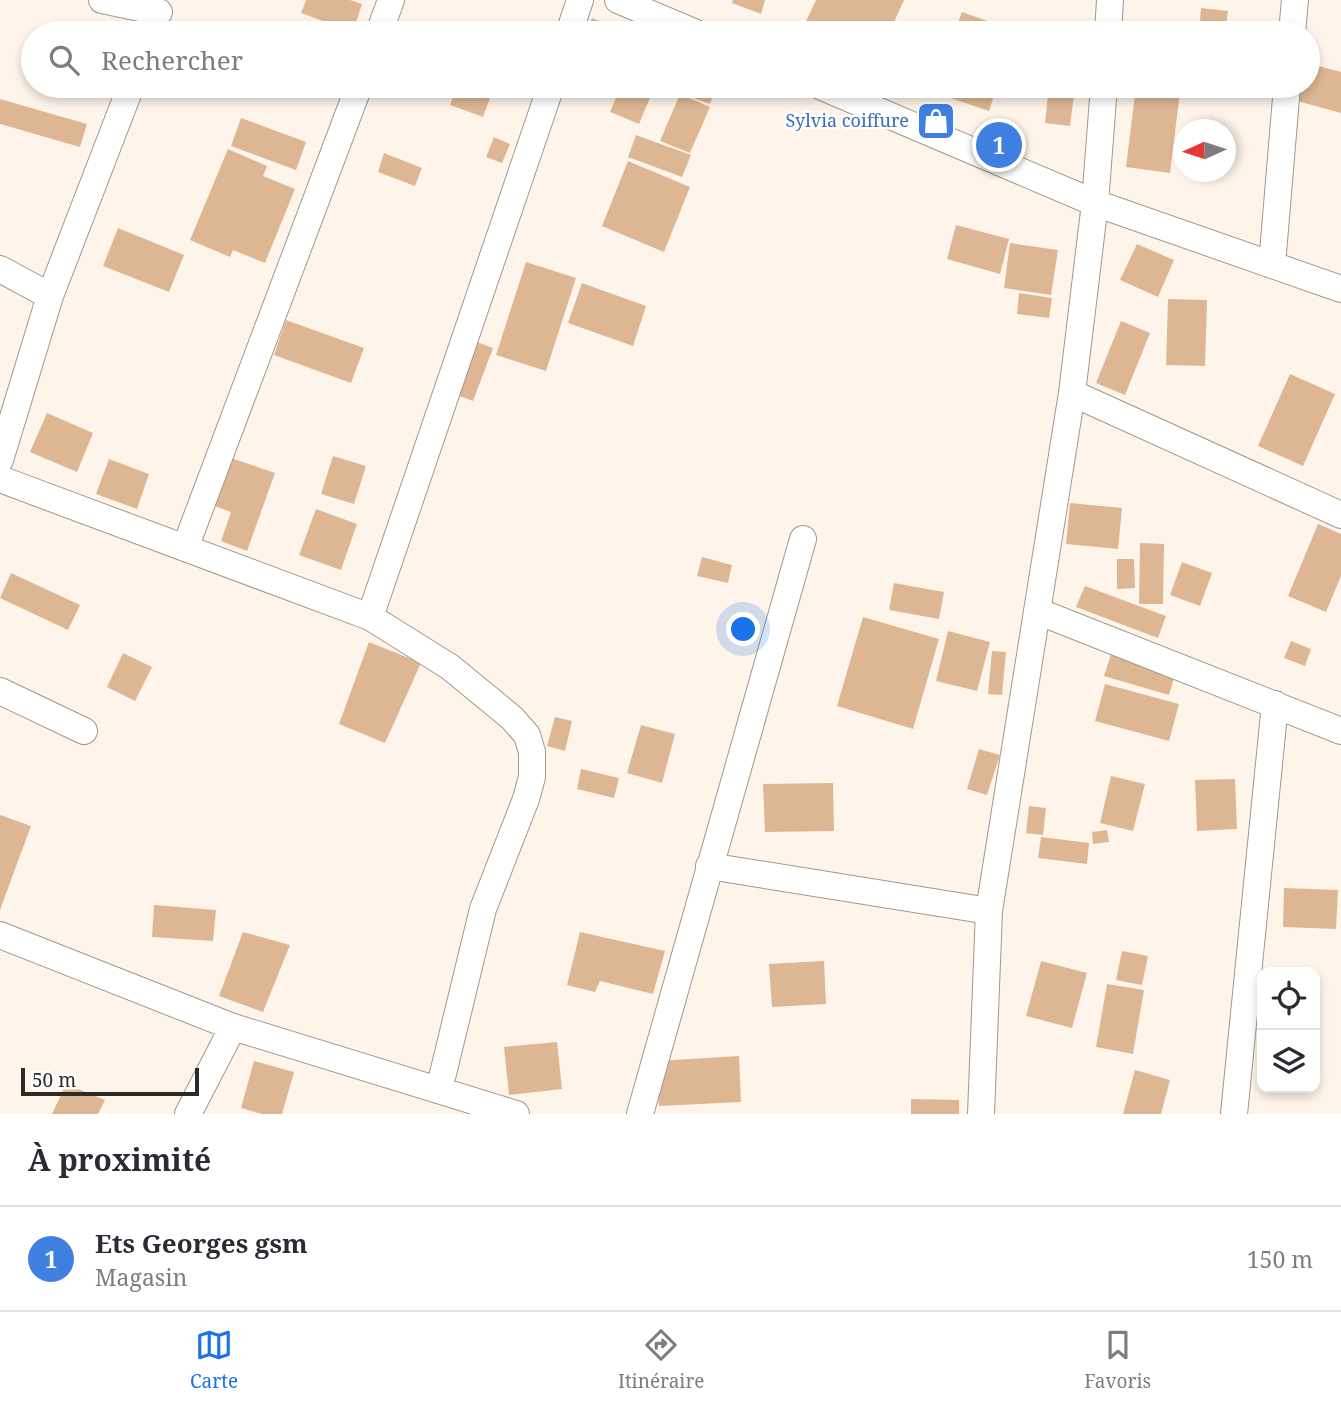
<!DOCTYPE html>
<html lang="fr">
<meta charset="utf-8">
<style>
:root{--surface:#fff;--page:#f2f2f3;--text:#2b2b33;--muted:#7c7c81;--line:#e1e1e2;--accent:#1a73e8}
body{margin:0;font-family:"Noto Serif",serif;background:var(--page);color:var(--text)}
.controls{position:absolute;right:21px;bottom:21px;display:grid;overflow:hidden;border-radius:14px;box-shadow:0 4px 10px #0003}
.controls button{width:63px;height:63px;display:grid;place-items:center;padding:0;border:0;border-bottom:2px solid var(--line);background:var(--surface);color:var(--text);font:35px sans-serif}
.compass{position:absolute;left:1173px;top:119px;width:63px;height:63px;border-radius:50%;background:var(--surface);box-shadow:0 4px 10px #0003;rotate:267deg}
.scale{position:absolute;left:21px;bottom:18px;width:178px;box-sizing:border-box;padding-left:7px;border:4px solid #2e2a25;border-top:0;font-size:19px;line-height:24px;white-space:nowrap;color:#2e2a25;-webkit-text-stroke:5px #fff;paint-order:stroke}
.you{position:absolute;left:744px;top:630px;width:24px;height:24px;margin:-18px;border:5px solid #fff;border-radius:50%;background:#1a73e8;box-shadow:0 0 0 10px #1a73e833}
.badge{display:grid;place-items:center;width:46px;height:46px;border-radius:50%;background:var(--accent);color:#fff;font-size:23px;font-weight:700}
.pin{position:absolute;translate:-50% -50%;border:4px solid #fff;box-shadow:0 2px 7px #0006}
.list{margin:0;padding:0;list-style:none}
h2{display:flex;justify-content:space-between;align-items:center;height:91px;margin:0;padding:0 28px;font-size:30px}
h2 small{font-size:23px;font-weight:400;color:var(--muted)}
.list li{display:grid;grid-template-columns:46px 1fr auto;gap:21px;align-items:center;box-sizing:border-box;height:105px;padding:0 28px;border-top:2px solid var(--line)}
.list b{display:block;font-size:26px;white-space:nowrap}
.list p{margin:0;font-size:23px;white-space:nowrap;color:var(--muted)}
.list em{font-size:23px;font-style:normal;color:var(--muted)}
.icon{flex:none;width:38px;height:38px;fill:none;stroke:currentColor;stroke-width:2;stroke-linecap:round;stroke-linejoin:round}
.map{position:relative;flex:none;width:1341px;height:1114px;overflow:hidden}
.search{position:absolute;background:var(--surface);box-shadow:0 4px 10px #0003;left:21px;right:21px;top:21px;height:77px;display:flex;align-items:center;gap:18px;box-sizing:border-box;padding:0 24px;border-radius:38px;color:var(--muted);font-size:26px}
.sheet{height:196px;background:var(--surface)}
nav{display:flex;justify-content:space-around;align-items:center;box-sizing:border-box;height:98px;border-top:2px solid var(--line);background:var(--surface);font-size:19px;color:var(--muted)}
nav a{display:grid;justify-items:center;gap:4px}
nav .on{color:var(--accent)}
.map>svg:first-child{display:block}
.building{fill:#ddb794}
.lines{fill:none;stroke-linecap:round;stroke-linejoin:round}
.street-casing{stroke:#a3978c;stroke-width:28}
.street{stroke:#fff;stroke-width:26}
.labels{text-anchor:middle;stroke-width:5;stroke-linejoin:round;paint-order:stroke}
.shop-label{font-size:18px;fill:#366cbe;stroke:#fff;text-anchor:end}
</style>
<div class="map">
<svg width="1341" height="1114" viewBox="0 0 1341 1114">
<rect width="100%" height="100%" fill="#fef4ea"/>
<path class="building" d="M306,0H350L362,4L353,32L301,13Z
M733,0H765L761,14L732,3Z
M816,0H904L889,33H804L801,32Z
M1201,8L1228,11L1225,33H1199Z
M962,12L996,24L993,33L954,32Z
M592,18L629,33H586Z
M1308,63L1341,72V113L1297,101L1300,86H1308Z
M457,86L494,87L483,117L450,105Z
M621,86H655L639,124L610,112Z
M699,86H717L710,104L694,98Z
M926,86H997L989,111L924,89Z
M1049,86H1075L1070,126L1045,123Z
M1136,86L1180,92L1170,173L1126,167Z
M680,94L710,107L690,153L660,141Z
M0,99L87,124L80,147L0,124Z
M241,118L306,142L296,170L231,146Z
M636,135L691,155L682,177L628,157Z
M494,137L510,144L502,163L486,157Z
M228,149L267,166L263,176L295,189L265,263L233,250L230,257L190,240Z
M384,153L422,168L415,186L378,172Z
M628,161L690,187L664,252L602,226Z
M956,225L1009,239L1000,274L947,259Z
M118,228L184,255L169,292L103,266Z
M1010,243L1058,250L1051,295L1004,288Z
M1137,244L1174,260L1158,297L1120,280Z
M526,262L576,278L546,371L496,355Z
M582,283L646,306L633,346L568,323Z
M1019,293L1052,298L1049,318L1017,314Z
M1168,299L1207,300L1205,366L1166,365Z
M286,320L364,348L351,383L274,355Z
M1121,321L1150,333L1125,395L1096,383Z
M477,342L493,348L473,401L457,395Z
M1290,374L1335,394L1303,466L1258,446Z
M47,413L93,433L77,472L30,452Z
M333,456L366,466L354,504L321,494Z
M231,458L275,473L247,551L221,541L231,512L214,506Z
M109,459L149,474L137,509L96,494Z
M1070,503L1122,508L1118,549L1066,544Z
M316,509L357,524L341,570L299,555Z
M1318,524L1341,534V576L1326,612L1288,596Z
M1140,543L1164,544L1163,604H1139Z
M702,557L732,565L728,583L697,576Z
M1117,559H1134L1135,588L1117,589Z
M1182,562L1212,573L1200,606L1170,595Z
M11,573L80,605L68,630L0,598Z
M894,583L944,592L939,619L889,610Z
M1085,586L1166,616L1158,638L1076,607Z
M863,617L939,639L913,729L837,706Z
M948,631L990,642L977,691L936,681Z
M1291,641L1311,649L1305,666L1284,658Z
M369,642L421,663L385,743L339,724Z
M1113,648L1177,668L1169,695L1104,676Z
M992,651L1006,652L1002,695L988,694Z
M123,653L152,667L135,701L107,687Z
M1105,684L1179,704L1169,741L1095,721Z
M555,717L572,721L565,751L547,746Z
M641,725L675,734L662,783L627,773Z
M979,749L1000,755L987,795L967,789Z
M581,769L619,778L614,798L577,789Z
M1111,776L1145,784L1133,831L1100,823Z
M1235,779L1237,829L1197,831L1195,780Z
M833,783L834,831L765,832L763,784Z
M1029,806L1046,808L1043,835L1026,833Z
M0,815L31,826L0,910Z
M1107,830L1109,842L1093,844L1092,832Z
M1041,837L1089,843L1087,864L1038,858Z
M1284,888L1338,890L1336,929L1283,927Z
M154,905L216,910L213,941L152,937Z
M243,932L290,945L263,1012L219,996Z
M580,932L665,951L653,994L600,981L595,992L567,985Z
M1122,951L1148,956L1142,985L1116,980Z
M824,961L826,1004L772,1007L769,964Z
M1041,961L1087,973L1072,1028L1026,1016Z
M1107,984L1144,990L1133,1054L1096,1047Z
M557,1042L562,1089L509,1095L504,1047Z
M739,1056L741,1102L659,1106L657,1061Z
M254,1061L294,1072L282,1114H262L241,1108Z
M1135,1070L1170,1080L1161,1114H1123Z
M66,1084L105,1100L98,1114H52Z
M911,1099L959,1100V1114H911Z"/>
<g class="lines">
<defs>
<path id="street" d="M102,0L159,12
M618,0L696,33
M379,33L391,0
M569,33L580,0
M1108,33L1110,0
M1292,33L1295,0
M820,86L1095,203L1341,289
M1272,265L1287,86
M0,269L50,296
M1072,393L1341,515
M0,460L50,296L131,86
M0,479L370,617L450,667L512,718L527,735L532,752V777L526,799L483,909L439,1090
M185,548L359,86
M1037,611L1341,731
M370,617L551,86
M0,691L84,731
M709,866L989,911
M0,935L233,1027L516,1114
M188,1114L233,1027
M640,1114L803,539
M981,1114L989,911L1072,393L1095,203L1104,86
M1234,1114L1275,704"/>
</defs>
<use href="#street" class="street-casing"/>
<use href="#street" class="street"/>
</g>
<defs>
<symbol id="shop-square" viewBox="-11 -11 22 22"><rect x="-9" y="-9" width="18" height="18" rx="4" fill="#3f7fe0" stroke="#fff"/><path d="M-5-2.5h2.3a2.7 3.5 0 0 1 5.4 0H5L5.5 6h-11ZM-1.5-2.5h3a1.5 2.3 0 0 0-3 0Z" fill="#fff"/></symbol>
</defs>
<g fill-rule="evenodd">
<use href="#shop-square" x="914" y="99" width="44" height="44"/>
</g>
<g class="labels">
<g class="shop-label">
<text x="909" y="127">Sylvia coiffure</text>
</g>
</g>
</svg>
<div class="controls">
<button><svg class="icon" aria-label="locate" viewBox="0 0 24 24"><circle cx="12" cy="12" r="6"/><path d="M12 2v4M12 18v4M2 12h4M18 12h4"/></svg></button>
<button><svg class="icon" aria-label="layers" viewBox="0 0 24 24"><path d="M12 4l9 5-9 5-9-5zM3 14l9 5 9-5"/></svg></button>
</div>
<svg class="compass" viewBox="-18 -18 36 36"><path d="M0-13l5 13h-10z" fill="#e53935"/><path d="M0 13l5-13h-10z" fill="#7c7c81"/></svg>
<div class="scale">50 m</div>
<div class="you"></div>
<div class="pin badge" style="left:999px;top:145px;background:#3f7fe0">1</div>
<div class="search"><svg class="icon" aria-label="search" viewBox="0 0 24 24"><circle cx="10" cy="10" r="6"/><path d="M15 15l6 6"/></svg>Rechercher</div>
</div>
<section class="sheet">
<h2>À proximité<small></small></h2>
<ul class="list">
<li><span class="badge" style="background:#3f7fe0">1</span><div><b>Ets Georges gsm</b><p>Magasin</p></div><em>150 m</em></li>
</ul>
</section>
<nav>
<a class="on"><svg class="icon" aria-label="map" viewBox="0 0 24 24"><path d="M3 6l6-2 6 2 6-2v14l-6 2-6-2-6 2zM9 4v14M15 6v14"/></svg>Carte</a>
<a><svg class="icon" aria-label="directions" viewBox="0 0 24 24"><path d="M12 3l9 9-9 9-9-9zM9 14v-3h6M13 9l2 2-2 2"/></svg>Itinéraire</a>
<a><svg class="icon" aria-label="saved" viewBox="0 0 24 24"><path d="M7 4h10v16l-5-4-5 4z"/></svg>Favoris</a>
</nav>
